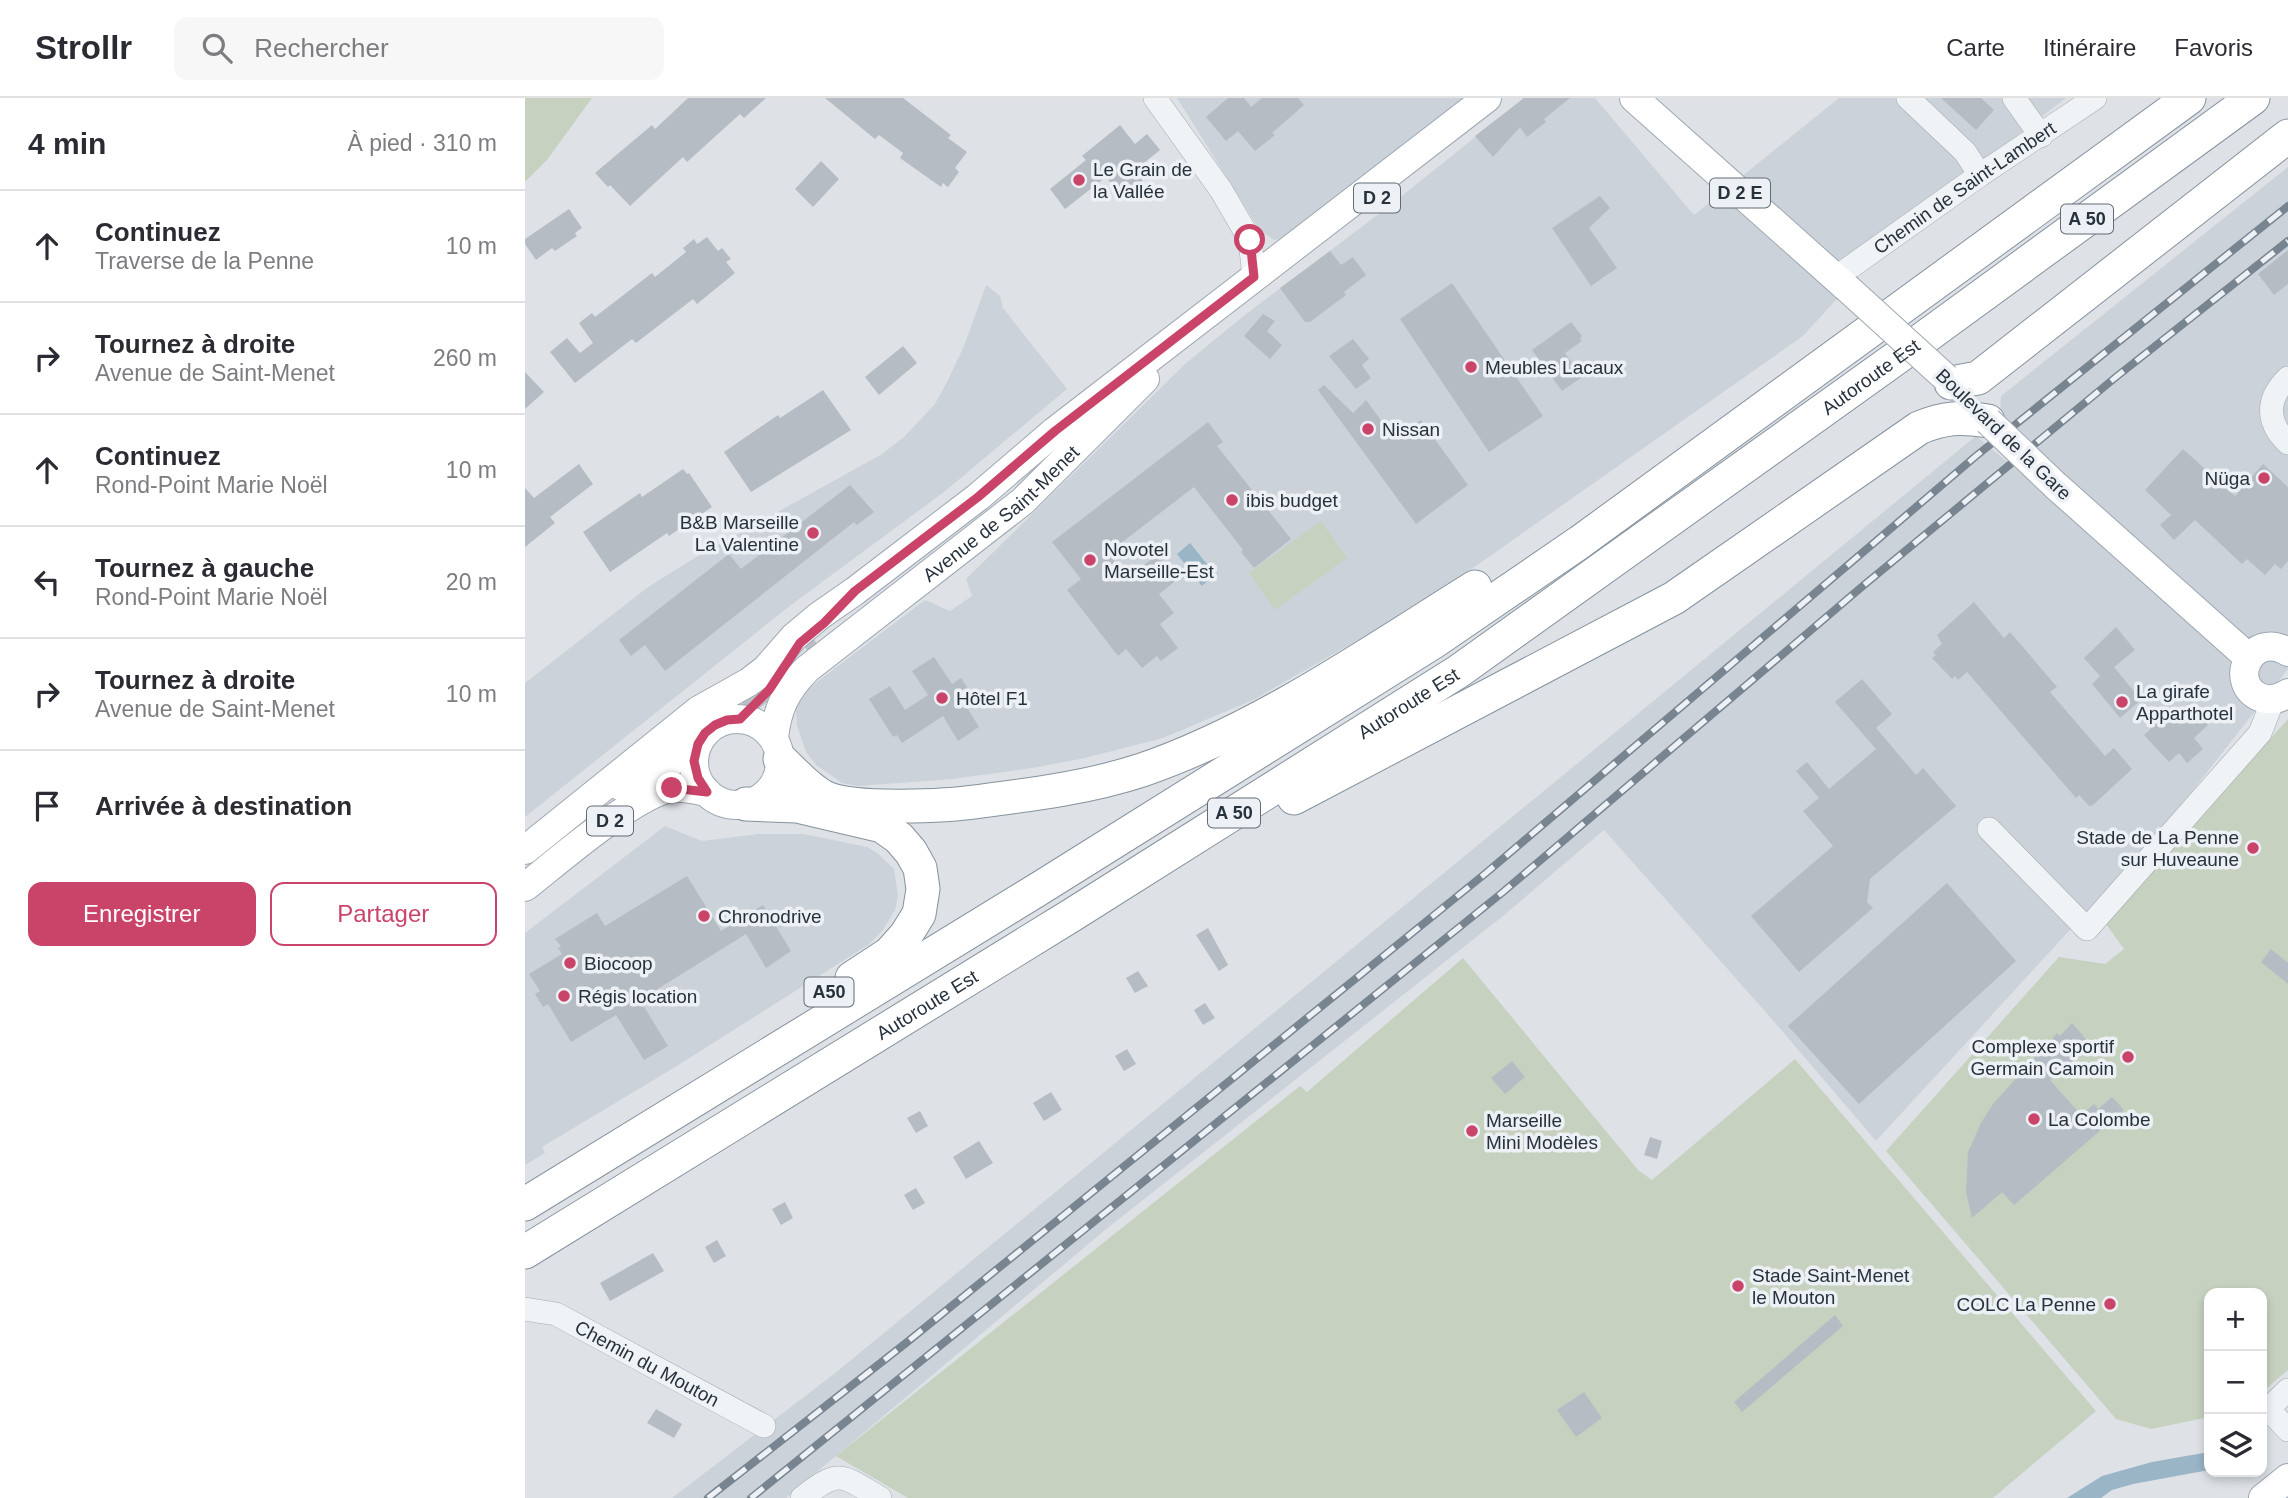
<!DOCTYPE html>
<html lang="fr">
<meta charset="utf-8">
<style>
:root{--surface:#fff;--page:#f7f7f7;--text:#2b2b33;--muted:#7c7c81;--line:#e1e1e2;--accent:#ca446a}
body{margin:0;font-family:Helvetica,sans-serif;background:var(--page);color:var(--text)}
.controls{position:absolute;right:21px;bottom:21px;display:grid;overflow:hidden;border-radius:14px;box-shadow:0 4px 10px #0003}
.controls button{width:63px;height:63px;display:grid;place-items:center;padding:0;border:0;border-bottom:2px solid var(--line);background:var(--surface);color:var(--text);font:35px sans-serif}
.stop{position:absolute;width:21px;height:21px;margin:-16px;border:5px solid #ca446a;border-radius:50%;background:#fff}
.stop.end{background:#ca446a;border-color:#fff;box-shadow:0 2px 7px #0008}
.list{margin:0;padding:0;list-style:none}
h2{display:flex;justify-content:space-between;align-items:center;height:91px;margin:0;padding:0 28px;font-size:30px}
h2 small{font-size:23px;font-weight:400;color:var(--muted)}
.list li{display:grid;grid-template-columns:46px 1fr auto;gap:21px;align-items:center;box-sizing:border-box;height:112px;padding:0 28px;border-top:2px solid var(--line)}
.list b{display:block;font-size:26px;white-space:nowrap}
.list p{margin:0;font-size:23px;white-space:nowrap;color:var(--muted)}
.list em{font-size:23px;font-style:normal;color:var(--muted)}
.actions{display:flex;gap:14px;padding:21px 28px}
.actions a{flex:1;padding:16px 0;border:2px solid var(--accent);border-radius:14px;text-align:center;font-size:24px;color:var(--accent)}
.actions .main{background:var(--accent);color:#fff}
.icon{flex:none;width:38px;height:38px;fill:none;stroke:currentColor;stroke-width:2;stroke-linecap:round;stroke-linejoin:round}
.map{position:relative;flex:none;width:1763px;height:1400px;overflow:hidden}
header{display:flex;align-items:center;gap:42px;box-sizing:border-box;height:98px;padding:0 35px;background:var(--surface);border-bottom:2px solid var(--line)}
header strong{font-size:33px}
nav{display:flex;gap:38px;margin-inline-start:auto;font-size:24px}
.search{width:490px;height:63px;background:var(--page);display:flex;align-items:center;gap:18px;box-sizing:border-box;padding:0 24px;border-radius:14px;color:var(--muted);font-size:26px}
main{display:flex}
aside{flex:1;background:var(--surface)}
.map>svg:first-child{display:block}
.built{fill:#ccd2d9}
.green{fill:#c6d1bf}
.water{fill:#99b5c6}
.building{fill:#b5bcc4}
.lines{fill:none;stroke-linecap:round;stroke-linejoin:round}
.major-tunnel{stroke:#b9bfc5;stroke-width:28;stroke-dasharray:28 14;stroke-linecap:butt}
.minor-casing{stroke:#a3aab1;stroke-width:24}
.major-casing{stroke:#9da8b2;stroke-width:30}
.highway-casing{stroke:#85929d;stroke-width:35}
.minor{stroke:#f0f3f5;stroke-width:23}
.major{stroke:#fff;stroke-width:28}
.highway{stroke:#fff;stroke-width:33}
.rail-casing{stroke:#788490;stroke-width:8}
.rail{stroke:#edf1f5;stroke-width:5;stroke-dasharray:16;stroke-linecap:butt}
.major-bridge-casing{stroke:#9da8b2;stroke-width:30;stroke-linecap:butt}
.major-bridge{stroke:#fff;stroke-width:28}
.route{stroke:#ca446a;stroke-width:9}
.poi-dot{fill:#ca446a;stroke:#edf1f5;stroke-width:2.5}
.labels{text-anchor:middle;stroke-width:7;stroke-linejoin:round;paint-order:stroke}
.shield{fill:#edf1f5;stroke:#626b74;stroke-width:2}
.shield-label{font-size:18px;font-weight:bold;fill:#27323d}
.poi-label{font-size:19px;fill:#27323d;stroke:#edf1f5;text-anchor:start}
.street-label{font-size:19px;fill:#27323d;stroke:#edf1f5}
</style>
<header>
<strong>Strollr</strong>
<div class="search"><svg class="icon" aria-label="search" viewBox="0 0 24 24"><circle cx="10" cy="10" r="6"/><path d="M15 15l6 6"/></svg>Rechercher</div>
<nav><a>Carte</a><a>Itinéraire</a><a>Favoris</a></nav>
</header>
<main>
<aside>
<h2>4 min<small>À pied · 310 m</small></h2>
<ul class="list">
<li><svg class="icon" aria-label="ahead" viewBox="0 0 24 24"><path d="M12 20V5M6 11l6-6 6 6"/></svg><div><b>Continuez</b><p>Traverse de la Penne</p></div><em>10 m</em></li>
<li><svg class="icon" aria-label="right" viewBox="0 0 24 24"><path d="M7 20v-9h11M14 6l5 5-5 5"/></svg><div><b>Tournez à droite</b><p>Avenue de Saint-Menet</p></div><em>260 m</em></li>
<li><svg class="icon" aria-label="ahead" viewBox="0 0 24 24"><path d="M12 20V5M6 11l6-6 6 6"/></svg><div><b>Continuez</b><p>Rond-Point Marie Noël</p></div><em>10 m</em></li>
<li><svg class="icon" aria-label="left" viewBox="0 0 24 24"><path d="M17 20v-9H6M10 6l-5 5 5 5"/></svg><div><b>Tournez à gauche</b><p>Rond-Point Marie Noël</p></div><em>20 m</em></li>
<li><svg class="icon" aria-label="right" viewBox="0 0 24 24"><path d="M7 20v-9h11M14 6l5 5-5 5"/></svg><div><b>Tournez à droite</b><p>Avenue de Saint-Menet</p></div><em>10 m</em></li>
<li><svg class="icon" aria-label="arrive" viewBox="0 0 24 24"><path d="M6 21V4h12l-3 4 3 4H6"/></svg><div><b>Arrivée à destination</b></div></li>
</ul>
<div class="actions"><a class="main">Enregistrer</a><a>Partager</a></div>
</aside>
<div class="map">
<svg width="1763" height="1400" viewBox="0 0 1763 1400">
<rect width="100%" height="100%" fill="#dee2e7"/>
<path class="built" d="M652,0H943L760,140L749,142L734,131Z
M999,0H1070L1169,117L1314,0H1541L1476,50L1345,165L1278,238L901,503L728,602L638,640L560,660L507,670L427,681L333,688L317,685L291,667L281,654L272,628L271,612L275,599L284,590L400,502L425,513L447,498L441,481L660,266L721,216L863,109Z
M1763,69V571L1635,734L1351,1043L1245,919L1079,732L978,818L580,1132L261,1400H147L309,1276L1451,338L1496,375L1514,357L1475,321L1476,298Z
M461,187L475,198L478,210L542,291L419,394L266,507L0,719V585L123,489L168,461L357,356L379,339L410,306L422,284L439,248Z
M140,728L177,743L233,736H279L342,749L352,755L369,771L373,798L370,812L358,832L343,847L147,971L17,1049L20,1055L0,1067V835Z"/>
<path class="green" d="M0,0H67L22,62L0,84Z
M796,423L822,460L750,512L724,475Z
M1763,621V1272L1737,1294V1195H1684V1319L1626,1331L1591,1321L1361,1053L1534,859L1580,866L1599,851L1581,826Z
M938,860L1113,1072L1127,1082L1270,961L1571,1313L1468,1400H383L311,1358L775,988L782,994Z"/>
<path class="water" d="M665,445L690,476L677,488L652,456Z
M1684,1354V1372L1608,1386L1587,1392L1576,1400H1542L1577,1378L1627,1364Z"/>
<path class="building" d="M163,0H241L219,20L215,16L162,64L158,59L105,108L85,87L83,89L70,75L127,27L130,31Z
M300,0H378L426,37L423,40L442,54L430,70L434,74L423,89L418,85L416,89L375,60L378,55L354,37L350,41Z
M703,0H719L726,9L737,0H773L779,7L747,35L750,37L730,53L713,33L701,43L681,19Z
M999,0H1045L1019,21L1021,24L1002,39L995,29L968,59L950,38Z
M1416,0H1456L1469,12L1451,32Z
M595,27L610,46L622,36L635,52L609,73L618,83L597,99L581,79L540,111L525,91L561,62L557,58Z
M296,63L314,81L288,109L270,91Z
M1075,98L1085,110L1064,130L1092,170L1066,188L1027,130Z
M44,111L57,130L50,135L52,138L30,153L27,150L11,162L0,146V141Z
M182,139L193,153L197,150L206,161L201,164L210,175L172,206L168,201L111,245L107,241L50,285L25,254L42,240L55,255L68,245L54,225L67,215L70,219L127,175L130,179L161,154L158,150L169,141L172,146Z
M1763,152V186L1749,197L1733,176Z
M805,153L816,167L828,159L841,177L819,194L821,197L785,224H780L755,190Z
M927,185L1018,318L964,354L875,221Z
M738,216L750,223L742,233L757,247L745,261L719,238Z
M1046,224L1057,238L1055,240L1057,243L1040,255L1057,279L1037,293L1007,252Z
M828,241L844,261L837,267L846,280L831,291L804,258Z
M378,248L392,265L354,297L340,279Z
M0,274L19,294L0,311Z
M799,287L828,315L841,302L870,341L896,322L943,387L891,426L793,292Z
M298,292L326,332L226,394L199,354L253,317L255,320Z
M683,324L698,344L692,348L766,441L729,470L716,454L718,452L669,389L583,455L600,477L612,468L614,471L632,457L652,482L634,496L649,515L635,526L653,550L636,563L632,558L617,570L601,551L593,558L542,492L556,481L527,444Z
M1658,351L1710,398L1738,366L1763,389V463L1756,471L1750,466L1740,477L1722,461L1717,466L1670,422L1649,442L1635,427L1646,417L1620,392Z
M54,366L68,386L25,419L30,425L0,449V390L9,400Z
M158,371L162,376L164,375L187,409L144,438L142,435L85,474L58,434L115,395L117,399Z
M325,387L349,414L332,427L329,424L140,573L120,547L106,558L94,542L204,456L216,471Z
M1449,504L1479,540L1485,534L1532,589L1525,594L1580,658L1589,650L1607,671L1568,707L1564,708L1554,697L1551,700L1442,574L1433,582L1430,578L1427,581L1407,560L1411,557L1408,554L1417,546L1412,537Z
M1591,529L1610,552L1589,569L1616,602L1595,620L1567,586L1575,578L1559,560Z
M409,559L427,586L436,580L444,592L435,598L454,629L433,643L418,618L377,645L372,637L368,639L344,601L365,588L380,612L403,597L387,573Z
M1337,581L1367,616L1351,630L1391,677L1398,670L1431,708L1345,781L1342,804L1348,810L1274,874L1226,818L1308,748L1278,713L1294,700L1271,673L1282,664L1304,691L1351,651L1310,604Z
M1664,605L1683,627L1669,640L1678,651L1662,665L1654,655L1644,664L1619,637L1634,623L1638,627Z
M162,778L196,833L238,807L266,853L241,870L221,836L115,902L143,948L119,962L91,917L46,944L23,906L18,909L10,896L15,893L4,876L37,856L33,850L36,848L30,841L72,815L80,828Z
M1422,785L1491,863L1334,1006L1263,928Z
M683,830L703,867L694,873L671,837Z
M1746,851L1763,865V886L1736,864Z
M613,873L623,888L610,895L601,880Z
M680,905L690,920L678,927L669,912Z
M1547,925L1566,947L1525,982L1556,1017L1569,1006L1573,1011L1587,999L1599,1012L1489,1107L1477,1094L1447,1120L1441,1094L1443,1054L1456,1025L1468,1006L1532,935L1535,938Z
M602,951L611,966L599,973L590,958Z
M987,963L1000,979L980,996L966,980Z
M526,994L537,1012L519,1023L508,1005Z
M395,1013L403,1028L391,1035L382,1020Z
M1125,1039L1137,1043L1132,1061L1119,1057Z
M454,1043L468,1065L441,1081L428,1059Z
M391,1090L400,1105L388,1112L379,1097Z
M260,1104L268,1120L256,1127L247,1111Z
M192,1142L201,1158L189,1165L180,1149Z
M128,1155L139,1173L85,1203L75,1185Z
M1310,1217L1318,1228L1217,1314L1209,1304Z
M1059,1294L1077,1320L1051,1339L1032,1312Z
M131,1311L157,1326L149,1340L122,1325Z"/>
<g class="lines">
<path class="major-tunnel" d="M151,657L293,547"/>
<defs>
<g id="minor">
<path d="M630,0L696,92L725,142L729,179"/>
<path d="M1383,0L1440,54L1455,77"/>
<path d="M1489,0L1516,38"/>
<path id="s1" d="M1310,180L1455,77L1570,0"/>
<path d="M1763,280C1741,301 1741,324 1763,345"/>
<path d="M1464,731L1562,831L1735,635L1748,602"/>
<path id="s2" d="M0,1211L31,1216L239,1328"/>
<path d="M1763,1292L1743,1311L1763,1332"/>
<path d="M277,1400C315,1370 316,1377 355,1400"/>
</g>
<g id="major">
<path d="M1109,0L1321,189"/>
<path d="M1530,387L1724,560"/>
<path d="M1763,554C1725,531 1701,587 1737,600C1747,603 1755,601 1763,595"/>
<circle cx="212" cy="664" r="43"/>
<path id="s3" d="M249,640C252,611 261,592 282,571L498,403L620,281"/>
<path d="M95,688L145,665L173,646"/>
<path d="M0,752L174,612L224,584L241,571L269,539L294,518L330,493L453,399L530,333L962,0"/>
<path d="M0,789C31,765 114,692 149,690C160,689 171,692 182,694"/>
<path d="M1738,1400L1763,1380"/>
</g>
<g id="highway">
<path d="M1426,285L1453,280L1763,38"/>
<path d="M255,661C269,674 282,690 299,699C328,713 423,708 457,703C511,696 565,689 617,672C734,632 846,554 950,489"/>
<path d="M769,700L1149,500L1394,330C1420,319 1435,319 1463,323"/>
<path d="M221,706L272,708L357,728L374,740L386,754L395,770L398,791L394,816L381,837L365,855L327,880"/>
<path d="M0,1106L512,792L907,545L1055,444L1664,0"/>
<path id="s4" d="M0,1154L547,817L934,573L1388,248L1728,0"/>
</g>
</defs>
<use href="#minor" class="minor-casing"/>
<use href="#major" class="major-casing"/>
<use href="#highway" class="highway-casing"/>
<use href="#minor" class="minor"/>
<use href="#major" class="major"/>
<use href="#highway" class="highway"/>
<defs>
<path id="rail" d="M183,1400L381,1245L961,775L1451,358L1763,108
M226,1400L978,794L1339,487L1591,279L1763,143"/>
</defs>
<use href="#rail" class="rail-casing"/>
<use href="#rail" class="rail"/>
<defs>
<path id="major-bridge" d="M1321,189L1421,280
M1463,323L1530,387"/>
</defs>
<use href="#major-bridge" class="major-bridge-casing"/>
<use href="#major-bridge" class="major-bridge"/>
</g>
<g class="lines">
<path class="route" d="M147,690L182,694L173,680L169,663L173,646L180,635L190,627L202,622L215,621L244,592L275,545L299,525L330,493L453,399L530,333L729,179L725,142"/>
</g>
<g class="poi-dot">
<circle cx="554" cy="82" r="7"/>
<circle cx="946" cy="269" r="7"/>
<circle cx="843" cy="331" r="7"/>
<circle cx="1739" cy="380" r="7"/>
<circle cx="707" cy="402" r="7"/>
<circle cx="288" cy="435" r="7"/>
<circle cx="565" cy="462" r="7"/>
<circle cx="417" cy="600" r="7"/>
<circle cx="1597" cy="604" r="7"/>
<circle cx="1728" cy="750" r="7"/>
<circle cx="179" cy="818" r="7"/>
<circle cx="45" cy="865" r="7"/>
<circle cx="39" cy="898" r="7"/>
<circle cx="1603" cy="959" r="7"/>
<circle cx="1509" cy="1021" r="7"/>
<circle cx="947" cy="1033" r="7"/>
<circle cx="1213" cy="1188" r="7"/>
<circle cx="1585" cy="1206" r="7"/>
</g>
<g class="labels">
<g class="shield">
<rect x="1185" y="80.5" width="60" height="29" rx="5"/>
<rect x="829" y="85.5" width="46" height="29" rx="5"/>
<rect x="1536" y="106.5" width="52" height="29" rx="5"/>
<rect x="683" y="700.5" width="52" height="29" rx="5"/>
<rect x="62" y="708.5" width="46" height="29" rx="5"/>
<rect x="279.5" y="879.5" width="49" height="29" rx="5"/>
</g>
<g class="shield-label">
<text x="1215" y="101">D 2 E</text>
<text x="852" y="106">D 2</text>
<text x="1562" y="127">A 50</text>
<text x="709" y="721">A 50</text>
<text x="85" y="729">D 2</text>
<text x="304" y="900">A50</text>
</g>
<g class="poi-label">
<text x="568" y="78">Le Grain de<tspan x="568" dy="22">la Vallée</tspan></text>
<text x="960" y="276">Meubles Lacaux</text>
<text x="857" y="338">Nissan</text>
<text x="1725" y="387" text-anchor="end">Nüga</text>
<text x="721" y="409">ibis budget</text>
<text x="274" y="431" text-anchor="end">B&amp;B Marseille<tspan x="274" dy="22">La Valentine</tspan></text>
<text x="579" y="458">Novotel<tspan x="579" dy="22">Marseille-Est</tspan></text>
<text x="1611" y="600">La girafe<tspan x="1611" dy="22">Apparthotel</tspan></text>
<text x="431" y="607">Hôtel F1</text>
<text x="1714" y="746" text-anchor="end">Stade de La Penne<tspan x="1714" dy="22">sur Huveaune</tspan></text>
<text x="193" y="825">Chronodrive</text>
<text x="59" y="872">Biocoop</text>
<text x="53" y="905">Régis location</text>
<text x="1589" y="955" text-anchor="end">Complexe sportif<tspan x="1589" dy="22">Germain Camoin</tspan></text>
<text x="1523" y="1028">La Colombe</text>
<text x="961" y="1029">Marseille<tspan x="961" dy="22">Mini Modèles</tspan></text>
<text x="1227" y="1184">Stade Saint-Menet<tspan x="1227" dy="22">le Mouton</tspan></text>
<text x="1571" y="1213" text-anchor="end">COLC La Penne</text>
</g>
<g class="street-label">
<text dy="7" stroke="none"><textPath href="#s1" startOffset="158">Chemin de Saint-Lambert</textPath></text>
<text dy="7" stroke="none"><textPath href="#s4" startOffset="1606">Autoroute Est</textPath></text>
<text transform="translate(1479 336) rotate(44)" y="7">Boulevard de la Gare</text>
<text dy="7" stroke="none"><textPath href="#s3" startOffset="327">Avenue de Saint-Menet</textPath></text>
<text dy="7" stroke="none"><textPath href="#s4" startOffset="1040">Autoroute Est</textPath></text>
<text dy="7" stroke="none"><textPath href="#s4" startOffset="472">Autoroute Est</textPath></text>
<text dy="7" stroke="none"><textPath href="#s2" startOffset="135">Chemin du Mouton</textPath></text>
</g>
</g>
</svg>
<div class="controls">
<button>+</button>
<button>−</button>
<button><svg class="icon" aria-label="layers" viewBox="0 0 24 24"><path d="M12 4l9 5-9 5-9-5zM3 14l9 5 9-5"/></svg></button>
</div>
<div class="stop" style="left:725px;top:142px"></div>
<div class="stop end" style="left:147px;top:690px"></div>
</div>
</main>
